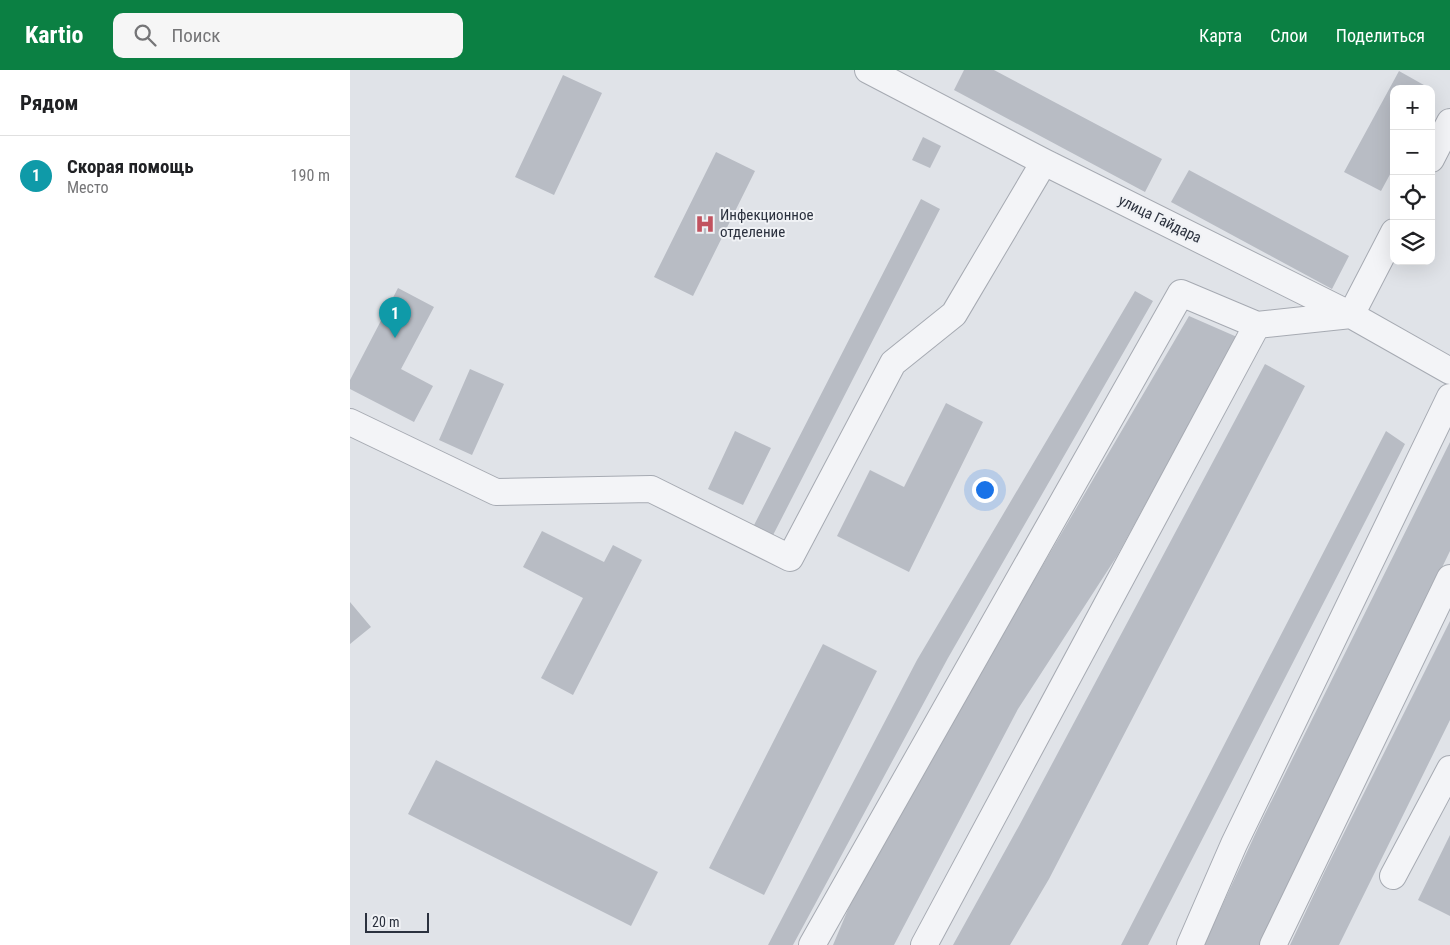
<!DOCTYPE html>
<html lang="ru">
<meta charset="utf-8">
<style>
:root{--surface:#fff;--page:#f6f6f6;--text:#202124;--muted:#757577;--line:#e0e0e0;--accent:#0b8043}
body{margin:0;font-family:"Roboto Condensed",sans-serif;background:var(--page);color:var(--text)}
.controls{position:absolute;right:15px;top:15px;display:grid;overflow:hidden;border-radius:10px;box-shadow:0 5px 20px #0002}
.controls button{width:45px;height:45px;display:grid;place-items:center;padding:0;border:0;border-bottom:1px solid var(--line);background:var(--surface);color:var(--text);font:25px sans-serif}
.scale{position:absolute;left:15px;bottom:12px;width:64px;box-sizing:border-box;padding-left:5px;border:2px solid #2b313e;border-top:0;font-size:14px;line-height:18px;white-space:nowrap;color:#2b313e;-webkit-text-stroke:4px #f0f2f5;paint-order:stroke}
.you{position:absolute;left:634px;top:419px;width:18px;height:18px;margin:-12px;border:4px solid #fff;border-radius:50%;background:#1a73e8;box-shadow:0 0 0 8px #1a73e833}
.badge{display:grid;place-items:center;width:32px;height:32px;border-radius:50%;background:var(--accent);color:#fff;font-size:16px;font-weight:700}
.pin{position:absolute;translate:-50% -41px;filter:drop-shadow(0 1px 2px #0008)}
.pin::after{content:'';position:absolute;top:26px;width:18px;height:15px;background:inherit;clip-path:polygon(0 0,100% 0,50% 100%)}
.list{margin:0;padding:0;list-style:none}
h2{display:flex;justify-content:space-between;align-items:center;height:65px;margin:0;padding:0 20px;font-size:21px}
h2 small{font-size:16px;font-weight:400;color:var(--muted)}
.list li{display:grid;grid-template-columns:32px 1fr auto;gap:15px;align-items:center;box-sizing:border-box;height:80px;padding:0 20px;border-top:1px solid var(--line)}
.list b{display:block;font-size:19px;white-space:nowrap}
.list p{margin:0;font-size:16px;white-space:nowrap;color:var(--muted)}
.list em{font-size:16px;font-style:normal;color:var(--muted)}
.icon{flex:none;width:28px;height:28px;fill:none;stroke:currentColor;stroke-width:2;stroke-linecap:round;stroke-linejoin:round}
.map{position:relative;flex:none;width:1100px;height:875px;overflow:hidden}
header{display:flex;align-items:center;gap:30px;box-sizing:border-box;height:70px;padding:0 25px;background:var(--accent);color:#fff}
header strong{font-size:24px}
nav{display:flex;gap:28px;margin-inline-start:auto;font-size:18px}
.search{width:350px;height:45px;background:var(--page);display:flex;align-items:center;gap:12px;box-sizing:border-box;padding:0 18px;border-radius:10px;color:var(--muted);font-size:19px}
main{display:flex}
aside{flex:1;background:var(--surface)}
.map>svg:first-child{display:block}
.building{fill:#b8bcc4}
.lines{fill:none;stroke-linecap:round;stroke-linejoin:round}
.minor-casing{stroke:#a6aab2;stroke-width:28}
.minor{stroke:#f3f4f7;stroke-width:26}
.labels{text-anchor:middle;stroke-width:4;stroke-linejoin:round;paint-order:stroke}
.poi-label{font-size:15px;fill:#2b313e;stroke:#f0f2f5;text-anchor:start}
.street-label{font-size:15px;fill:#2b313e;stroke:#f0f2f5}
</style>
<header>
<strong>Kartio</strong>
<div class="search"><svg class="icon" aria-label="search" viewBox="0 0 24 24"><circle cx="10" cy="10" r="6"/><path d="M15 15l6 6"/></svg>Поиск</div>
<nav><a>Карта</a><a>Слои</a><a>Поделиться</a></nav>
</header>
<main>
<aside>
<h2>Рядом<small></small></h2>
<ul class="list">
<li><span class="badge" style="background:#0f9aa8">1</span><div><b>Скорая помощь</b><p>Место</p></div><em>190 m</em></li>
</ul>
</aside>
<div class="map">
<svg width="1100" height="875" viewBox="0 0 1100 875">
<rect width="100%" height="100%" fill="#e0e3e8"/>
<path class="building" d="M614,0H644L812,89L795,122L604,20Z
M1049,1L1081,19H1044V97L1031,121L994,102Z
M213,5L252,23L204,125L165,107Z
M573,67L591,76L580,98L562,90Z
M366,82L405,101L343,226L304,207Z
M839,100L999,186L982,219L821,132Z
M571,129L590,139L420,471L401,461Z
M48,218L84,237L51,299L83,316L64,352L0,319V310Z
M785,221L803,231L598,588L443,875H418L567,590Z
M839,246L887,267L767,486L668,639L544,875H483L529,766L636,592Z
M915,294L955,316L699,809L660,875H603L670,754Z
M120,299L154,314L122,385L89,370Z
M596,333L633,352L559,502L487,466L520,400L554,417Z
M385,361L421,378L393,435L358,419Z
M1036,361L1055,374L798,875H771Z
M1100,372V481L909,875H854L908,758Z
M192,461L254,492L263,475L292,490L223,625L191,608L233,528L173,497Z
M0,532L21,557L0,574Z
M1100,551V650L989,875H940L975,801Z
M473,574L527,601L414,825L359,798Z
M86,690L308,802L281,856L58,744Z
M1100,765V846L1068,830Z"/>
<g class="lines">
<defs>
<path id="minor" d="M518,0L694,92L1001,245L1100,301
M1081,89L1100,52
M0,352L146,422L301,419L440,488L543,293L604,244L694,92
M1043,806L1100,699
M462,875L831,223L907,255L1001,245L1044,162
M574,875L907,255
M840,875L884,774L1100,327
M923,875L1100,508"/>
</defs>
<use href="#minor" class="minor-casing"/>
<use href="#minor" class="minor"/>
</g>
<defs>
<symbol id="hospital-bare" viewBox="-9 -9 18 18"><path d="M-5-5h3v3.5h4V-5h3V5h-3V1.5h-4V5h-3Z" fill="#c1525f" stroke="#f0f2f5" stroke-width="2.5" paint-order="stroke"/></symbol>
</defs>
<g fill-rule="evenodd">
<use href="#hospital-bare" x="341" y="140" width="28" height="28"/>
</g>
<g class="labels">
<g class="poi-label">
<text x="370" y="150">Инфекционное<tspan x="370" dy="17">отделение</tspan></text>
</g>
<g class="street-label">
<text transform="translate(810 149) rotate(26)" y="5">улица Гайдара</text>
</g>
</g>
</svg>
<div class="controls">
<button>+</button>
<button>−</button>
<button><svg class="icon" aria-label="locate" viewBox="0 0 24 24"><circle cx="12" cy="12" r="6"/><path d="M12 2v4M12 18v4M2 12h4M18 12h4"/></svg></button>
<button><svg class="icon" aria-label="layers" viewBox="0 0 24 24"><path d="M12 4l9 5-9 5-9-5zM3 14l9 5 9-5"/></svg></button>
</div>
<div class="scale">20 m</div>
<div class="you"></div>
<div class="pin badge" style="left:45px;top:268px;background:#0f9aa8">1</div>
</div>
</main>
